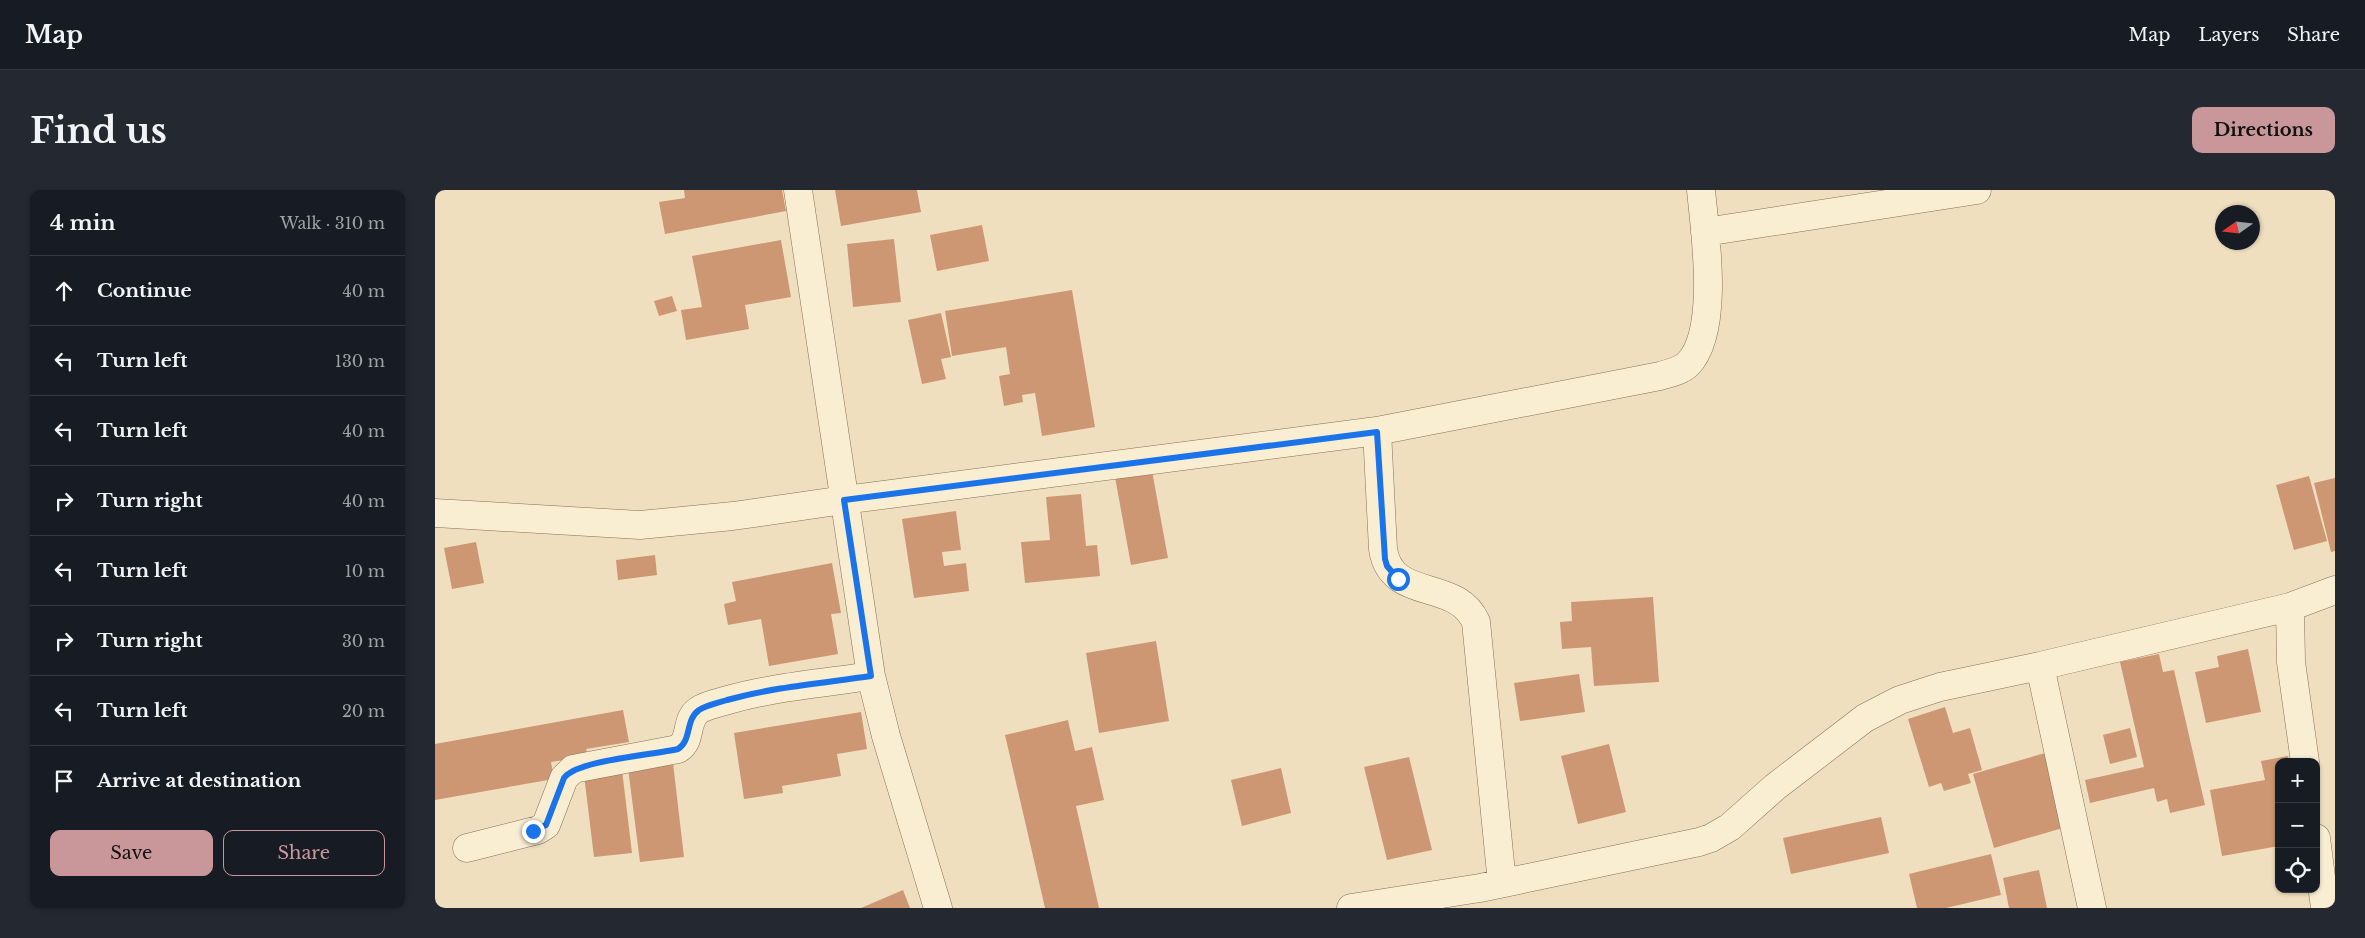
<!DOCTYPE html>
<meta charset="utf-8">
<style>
:root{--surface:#171b24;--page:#242831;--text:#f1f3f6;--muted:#9ea1a6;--line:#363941;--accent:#c9979a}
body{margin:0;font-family:"Libre Baskerville",serif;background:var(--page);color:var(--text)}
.controls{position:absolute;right:15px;bottom:15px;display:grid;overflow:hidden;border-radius:10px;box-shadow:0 1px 4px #0004}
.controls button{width:45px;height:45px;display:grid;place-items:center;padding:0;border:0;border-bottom:1px solid var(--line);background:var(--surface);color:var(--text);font:25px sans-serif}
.compass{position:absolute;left:1780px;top:15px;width:45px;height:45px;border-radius:50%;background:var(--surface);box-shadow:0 1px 4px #0004;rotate:256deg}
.stop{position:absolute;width:15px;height:15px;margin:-11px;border:4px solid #1a73e8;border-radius:50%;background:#fff}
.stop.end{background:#1a73e8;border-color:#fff;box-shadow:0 1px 5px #0008}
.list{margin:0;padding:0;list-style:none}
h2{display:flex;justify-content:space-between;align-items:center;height:65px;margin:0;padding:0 20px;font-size:21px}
h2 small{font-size:16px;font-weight:400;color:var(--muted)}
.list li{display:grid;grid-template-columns:32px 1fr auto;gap:15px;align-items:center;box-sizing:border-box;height:70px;padding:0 20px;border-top:1px solid var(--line)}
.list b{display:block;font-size:19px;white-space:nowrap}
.list em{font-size:16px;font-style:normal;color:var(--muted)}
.actions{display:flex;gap:10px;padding:15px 20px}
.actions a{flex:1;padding:11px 0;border:1px solid var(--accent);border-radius:10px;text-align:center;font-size:18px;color:var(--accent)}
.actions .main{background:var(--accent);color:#111}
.icon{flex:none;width:28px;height:28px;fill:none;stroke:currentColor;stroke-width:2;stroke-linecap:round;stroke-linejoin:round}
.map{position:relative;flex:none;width:1900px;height:718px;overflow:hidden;border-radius:10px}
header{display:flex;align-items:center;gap:30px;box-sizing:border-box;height:70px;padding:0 25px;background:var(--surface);border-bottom:1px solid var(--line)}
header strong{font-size:24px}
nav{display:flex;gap:28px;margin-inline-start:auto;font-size:18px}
.intro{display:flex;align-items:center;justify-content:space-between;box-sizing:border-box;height:120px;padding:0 30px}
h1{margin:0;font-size:35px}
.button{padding:12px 22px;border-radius:10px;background:var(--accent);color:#111;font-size:18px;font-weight:700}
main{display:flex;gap:30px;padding:0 30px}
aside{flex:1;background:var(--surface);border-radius:10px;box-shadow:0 1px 4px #0004}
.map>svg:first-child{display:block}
.building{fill:#ce9773}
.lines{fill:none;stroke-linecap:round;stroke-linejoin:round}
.minor-casing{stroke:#876f57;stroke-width:29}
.minor{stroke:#f9edd2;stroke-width:28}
.route{stroke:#1a73e8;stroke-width:6}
</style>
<header>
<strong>Map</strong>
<nav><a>Map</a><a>Layers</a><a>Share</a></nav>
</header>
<div class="intro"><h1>Find us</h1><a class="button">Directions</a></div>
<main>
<aside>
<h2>4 min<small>Walk · 310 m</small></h2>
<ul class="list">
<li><svg class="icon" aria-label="ahead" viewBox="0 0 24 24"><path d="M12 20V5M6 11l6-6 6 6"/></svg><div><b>Continue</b></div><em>40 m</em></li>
<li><svg class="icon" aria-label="left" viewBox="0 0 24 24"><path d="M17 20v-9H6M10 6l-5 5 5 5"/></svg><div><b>Turn left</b></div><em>130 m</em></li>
<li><svg class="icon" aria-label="left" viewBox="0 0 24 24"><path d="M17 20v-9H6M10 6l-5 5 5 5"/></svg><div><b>Turn left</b></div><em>40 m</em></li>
<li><svg class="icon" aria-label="right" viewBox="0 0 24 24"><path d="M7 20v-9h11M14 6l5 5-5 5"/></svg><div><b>Turn right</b></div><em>40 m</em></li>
<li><svg class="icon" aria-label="left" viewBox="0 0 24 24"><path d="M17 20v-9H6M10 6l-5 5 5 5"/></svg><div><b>Turn left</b></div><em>10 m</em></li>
<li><svg class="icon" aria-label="right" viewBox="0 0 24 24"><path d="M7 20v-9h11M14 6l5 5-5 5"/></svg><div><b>Turn right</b></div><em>30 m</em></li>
<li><svg class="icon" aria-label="left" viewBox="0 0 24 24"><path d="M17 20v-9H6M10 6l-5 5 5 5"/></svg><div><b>Turn left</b></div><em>20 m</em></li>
<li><svg class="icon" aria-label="arrive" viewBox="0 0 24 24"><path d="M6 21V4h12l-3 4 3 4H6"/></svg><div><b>Arrive at destination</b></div></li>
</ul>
<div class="actions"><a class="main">Save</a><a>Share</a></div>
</aside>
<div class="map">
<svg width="1900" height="718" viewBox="0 0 1900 718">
<rect width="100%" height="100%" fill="#efdfbf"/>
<path class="building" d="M249,0H347L351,21L230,44L224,12L250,8Z
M400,0H482L486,22L406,36Z
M547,35L554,71L502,81L495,45Z
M459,49L466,112L418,117L412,54Z
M346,50L356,107L310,115L314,139L251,150L246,120L267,117L257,66Z
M637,100L660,237L607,246L600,203L587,205L588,212L569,216L564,186L575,184L571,157L517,166L510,121Z
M237,106L242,121L224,126L219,111Z
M506,123L516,167L506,169L511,189L487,194L473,130Z
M717,281L733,368L696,375L680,287Z
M1874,286L1892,351L1859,360L1841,295Z
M1900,288V361L1896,362L1879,293Z
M646,304L651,356L662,355L665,386L590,393L586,352L615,350L611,307Z
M521,321L526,360L507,362L509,376L531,373L534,401L479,408L467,329Z
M41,352L49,393L17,399L9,358Z
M220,365L222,385L183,390L181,370Z
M397,373L406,423L396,424L403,464L334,476L326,429L293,435L289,414L301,411L297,392Z
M1218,407L1224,492L1159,496L1156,457L1127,459L1125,432L1137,431L1136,412Z
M721,451L734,531L664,543L651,463Z
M1813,459L1826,522L1771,533L1760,482L1784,477L1782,466Z
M1724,464L1728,482L1739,480L1770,615L1735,623L1732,609L1722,612L1719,598L1655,613L1650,590L1709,577L1685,472Z
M1144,484L1150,522L1085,531L1079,493Z
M1510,517L1518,543L1535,538L1547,580L1533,584L1536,593L1509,601L1506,593L1494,597L1473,529Z
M188,520L194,552L151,559L153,566L116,572L119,589L0,610V554Z
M426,522L432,559L402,564L406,586L347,596L348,603L309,609L299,543Z
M633,530L640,561L657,557L669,610L641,616L664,718H610L570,545Z
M1695,538L1702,567L1675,574L1668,545Z
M1174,554L1191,622L1143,634L1126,566Z
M1610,563L1631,637L1559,658L1538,584Z
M1853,566L1854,572H1844V656L1787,666L1775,600L1830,590L1826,571Z
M974,567L997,660L952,670L929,577Z
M238,573L249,667L205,672L193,578Z
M846,578L856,623L807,636L796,590Z
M187,580L197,663L159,667L149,585Z
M1446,627L1454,663L1356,684L1348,648Z
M1556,664L1566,705L1511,718H1482L1474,684Z
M1604,680L1612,718H1574L1568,688Z
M468,700L475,718H426Z"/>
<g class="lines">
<defs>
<path id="minor" d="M363,0L436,486L451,546L503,718
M1270,42L1542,0
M942,241L948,359C956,413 1021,387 1041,432L1067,693
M0,323L205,335L298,326L409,310L942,241L1225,186C1234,183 1246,181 1253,174C1285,141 1270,43 1266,0
M1855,417L1856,472L1870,572
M1605,476L1657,718
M1881,648L1890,718
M32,658L103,640L111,635L129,588L138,579L243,559C258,550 249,530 264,520C272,515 283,513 293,510C339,497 388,493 436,486
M916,718L1045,698L1264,652L1276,648L1295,637L1340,597L1430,528L1465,510L1505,497L1605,476L1855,417L1900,400"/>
</defs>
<use href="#minor" class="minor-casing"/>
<use href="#minor" class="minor"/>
</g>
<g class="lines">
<path class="route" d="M98,641L111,635L129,588C142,570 218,565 243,559C257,550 250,530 264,520C272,515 283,513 292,510C339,497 388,493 436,486L409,310L942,242L950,369L952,376L963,389"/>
</g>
</svg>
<div class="controls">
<button>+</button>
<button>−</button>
<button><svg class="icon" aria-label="locate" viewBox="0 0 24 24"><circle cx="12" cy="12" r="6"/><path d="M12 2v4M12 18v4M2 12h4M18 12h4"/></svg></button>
</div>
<svg class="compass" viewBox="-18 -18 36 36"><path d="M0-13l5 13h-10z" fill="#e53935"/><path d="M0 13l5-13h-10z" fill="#9ea1a6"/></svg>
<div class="stop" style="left:963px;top:389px"></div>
<div class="stop end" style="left:98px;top:641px"></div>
</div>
</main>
